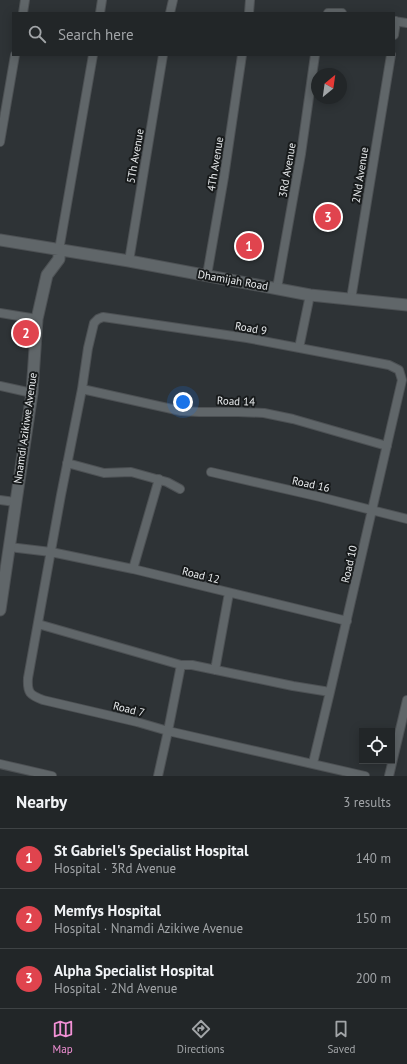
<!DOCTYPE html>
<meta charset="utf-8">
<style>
:root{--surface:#222628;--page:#2a2e30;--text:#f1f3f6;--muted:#a2a5a8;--line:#3f4345;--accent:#f391d6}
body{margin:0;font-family:"PT Sans",sans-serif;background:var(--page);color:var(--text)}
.controls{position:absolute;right:12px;bottom:12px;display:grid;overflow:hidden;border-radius:0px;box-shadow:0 2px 10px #0003}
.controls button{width:36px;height:36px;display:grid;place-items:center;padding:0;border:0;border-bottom:1px solid var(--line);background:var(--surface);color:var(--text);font:20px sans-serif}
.compass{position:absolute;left:311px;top:68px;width:36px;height:36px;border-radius:50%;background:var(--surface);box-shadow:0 2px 10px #0003;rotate:29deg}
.you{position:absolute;left:183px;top:402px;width:14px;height:14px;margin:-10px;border:3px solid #fff;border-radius:50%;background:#1a73e8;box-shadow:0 0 0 6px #1a73e833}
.badge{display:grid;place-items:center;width:26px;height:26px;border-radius:50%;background:var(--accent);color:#fff;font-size:13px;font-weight:700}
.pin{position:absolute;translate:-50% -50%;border:2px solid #fff;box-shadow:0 1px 4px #0006}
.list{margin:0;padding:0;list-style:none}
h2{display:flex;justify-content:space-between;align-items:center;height:52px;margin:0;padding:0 16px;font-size:17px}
h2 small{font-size:13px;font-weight:400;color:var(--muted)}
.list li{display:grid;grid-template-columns:26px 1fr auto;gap:12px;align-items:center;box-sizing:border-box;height:60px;padding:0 16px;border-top:1px solid var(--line)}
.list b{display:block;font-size:15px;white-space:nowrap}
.list p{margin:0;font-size:13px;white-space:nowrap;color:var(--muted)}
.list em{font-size:13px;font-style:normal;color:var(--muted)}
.icon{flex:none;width:22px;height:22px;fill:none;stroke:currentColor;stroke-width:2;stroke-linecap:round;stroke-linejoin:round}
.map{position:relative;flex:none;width:407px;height:776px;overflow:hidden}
.search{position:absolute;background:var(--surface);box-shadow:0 2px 10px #0003;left:12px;right:12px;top:12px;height:44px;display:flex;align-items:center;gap:10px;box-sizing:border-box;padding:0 14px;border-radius:0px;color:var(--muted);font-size:15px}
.sheet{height:232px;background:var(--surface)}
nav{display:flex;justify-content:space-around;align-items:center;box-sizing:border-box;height:56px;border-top:1px solid var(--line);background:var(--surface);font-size:11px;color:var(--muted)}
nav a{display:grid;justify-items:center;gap:2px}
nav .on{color:var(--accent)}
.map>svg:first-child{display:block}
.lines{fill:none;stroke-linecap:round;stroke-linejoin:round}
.minor-casing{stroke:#4d5154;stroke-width:10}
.secondary-casing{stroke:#4d5154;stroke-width:13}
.minor{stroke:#606669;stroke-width:8}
.secondary{stroke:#606669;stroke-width:11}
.labels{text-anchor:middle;stroke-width:4;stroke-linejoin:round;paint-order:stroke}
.street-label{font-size:11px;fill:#e9ecee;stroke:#181b1c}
</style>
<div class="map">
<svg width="407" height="776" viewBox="0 0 407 776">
<rect width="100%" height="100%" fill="#2e3336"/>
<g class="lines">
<defs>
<path id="minor" d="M23,13L25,0
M100,13L102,0
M170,13L173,0
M249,13L250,0
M328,13H342
M394,21L407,23
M394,35L396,21
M0,142L15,55
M59,250L93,55
M129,261L163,55
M207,275L224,177L242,55
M277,288L301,154L315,55
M351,299L391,55
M0,313L37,319
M299,348L310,295
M0,386L32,393
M82,389L181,411L199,412H238L264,413L293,419L387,446
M67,463L104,473L131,472L167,482L180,489
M211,472L320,497L407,519
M0,500L15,502
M9,547L51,552L133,569L347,621
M133,569L159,479
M38,624L181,665H192L293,686L330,692
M215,670L229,593
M313,763L330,692L402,380L399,370L389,365L247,338L103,317L98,319L94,323L88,348L82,389L61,495L28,678C27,693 30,695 43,700L137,722L168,731L365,776
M0,764L52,776
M158,776L168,731L181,665
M389,776L407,700"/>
<path id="secondary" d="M0,240L129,261L310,295L407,305
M0,610L32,393L37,319L47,275L59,259V250"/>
</defs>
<use href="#minor" class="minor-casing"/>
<use href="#secondary" class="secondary-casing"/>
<use href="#minor" class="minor"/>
<use href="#secondary" class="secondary"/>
</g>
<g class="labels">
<g class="street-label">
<text transform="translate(135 156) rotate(-80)" y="4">5Th Avenue</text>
<text transform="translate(215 164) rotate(-81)" y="4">4Th Avenue</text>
<text transform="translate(287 170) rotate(-80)" y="4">3Rd Avenue</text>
<text transform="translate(360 175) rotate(-81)" y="4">2Nd Avenue</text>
<text transform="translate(233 280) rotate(10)" y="4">Dhamijah Road</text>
<text transform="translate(251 328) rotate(10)" y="4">Road 9</text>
<text transform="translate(236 401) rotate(2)" y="4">Road 14</text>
<text transform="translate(25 428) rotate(-82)" y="4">Nnamdi Azikiwe Avenue</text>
<text transform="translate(311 484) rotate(12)" y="4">Road 16</text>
<text transform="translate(349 564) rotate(-77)" y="4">Road 10</text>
<text transform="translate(201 575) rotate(14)" y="4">Road 12</text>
<text transform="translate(129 709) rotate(14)" y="4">Road 7</text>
</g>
</g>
</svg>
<div class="controls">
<button><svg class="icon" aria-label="locate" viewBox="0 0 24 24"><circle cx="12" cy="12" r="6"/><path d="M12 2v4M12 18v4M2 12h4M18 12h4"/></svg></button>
</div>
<svg class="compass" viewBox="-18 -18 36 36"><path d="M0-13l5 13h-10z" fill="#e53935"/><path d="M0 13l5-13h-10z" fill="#a2a5a8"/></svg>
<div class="you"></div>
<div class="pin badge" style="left:249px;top:246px;background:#e0444e">1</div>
<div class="pin badge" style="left:26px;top:333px;background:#e0444e">2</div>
<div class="pin badge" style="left:328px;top:217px;background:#e0444e">3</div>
<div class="search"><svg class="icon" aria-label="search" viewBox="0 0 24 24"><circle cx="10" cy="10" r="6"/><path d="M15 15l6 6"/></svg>Search here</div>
</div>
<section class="sheet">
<h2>Nearby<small>3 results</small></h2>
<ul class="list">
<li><span class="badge" style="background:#e0444e">1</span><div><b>St Gabriel's Specialist Hospital</b><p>Hospital · 3Rd Avenue</p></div><em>140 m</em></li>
<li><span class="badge" style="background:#e0444e">2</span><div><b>Memfys Hospital</b><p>Hospital · Nnamdi Azikiwe Avenue</p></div><em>150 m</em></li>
<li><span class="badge" style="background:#e0444e">3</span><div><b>Alpha Specialist Hospital</b><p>Hospital · 2Nd Avenue</p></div><em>200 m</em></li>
</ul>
</section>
<nav>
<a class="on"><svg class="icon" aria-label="map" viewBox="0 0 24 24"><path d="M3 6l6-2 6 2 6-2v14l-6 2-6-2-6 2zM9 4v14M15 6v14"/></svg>Map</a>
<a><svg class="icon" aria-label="directions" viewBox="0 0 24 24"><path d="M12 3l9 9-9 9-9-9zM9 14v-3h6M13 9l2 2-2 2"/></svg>Directions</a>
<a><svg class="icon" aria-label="saved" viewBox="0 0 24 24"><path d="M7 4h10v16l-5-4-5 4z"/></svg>Saved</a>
</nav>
